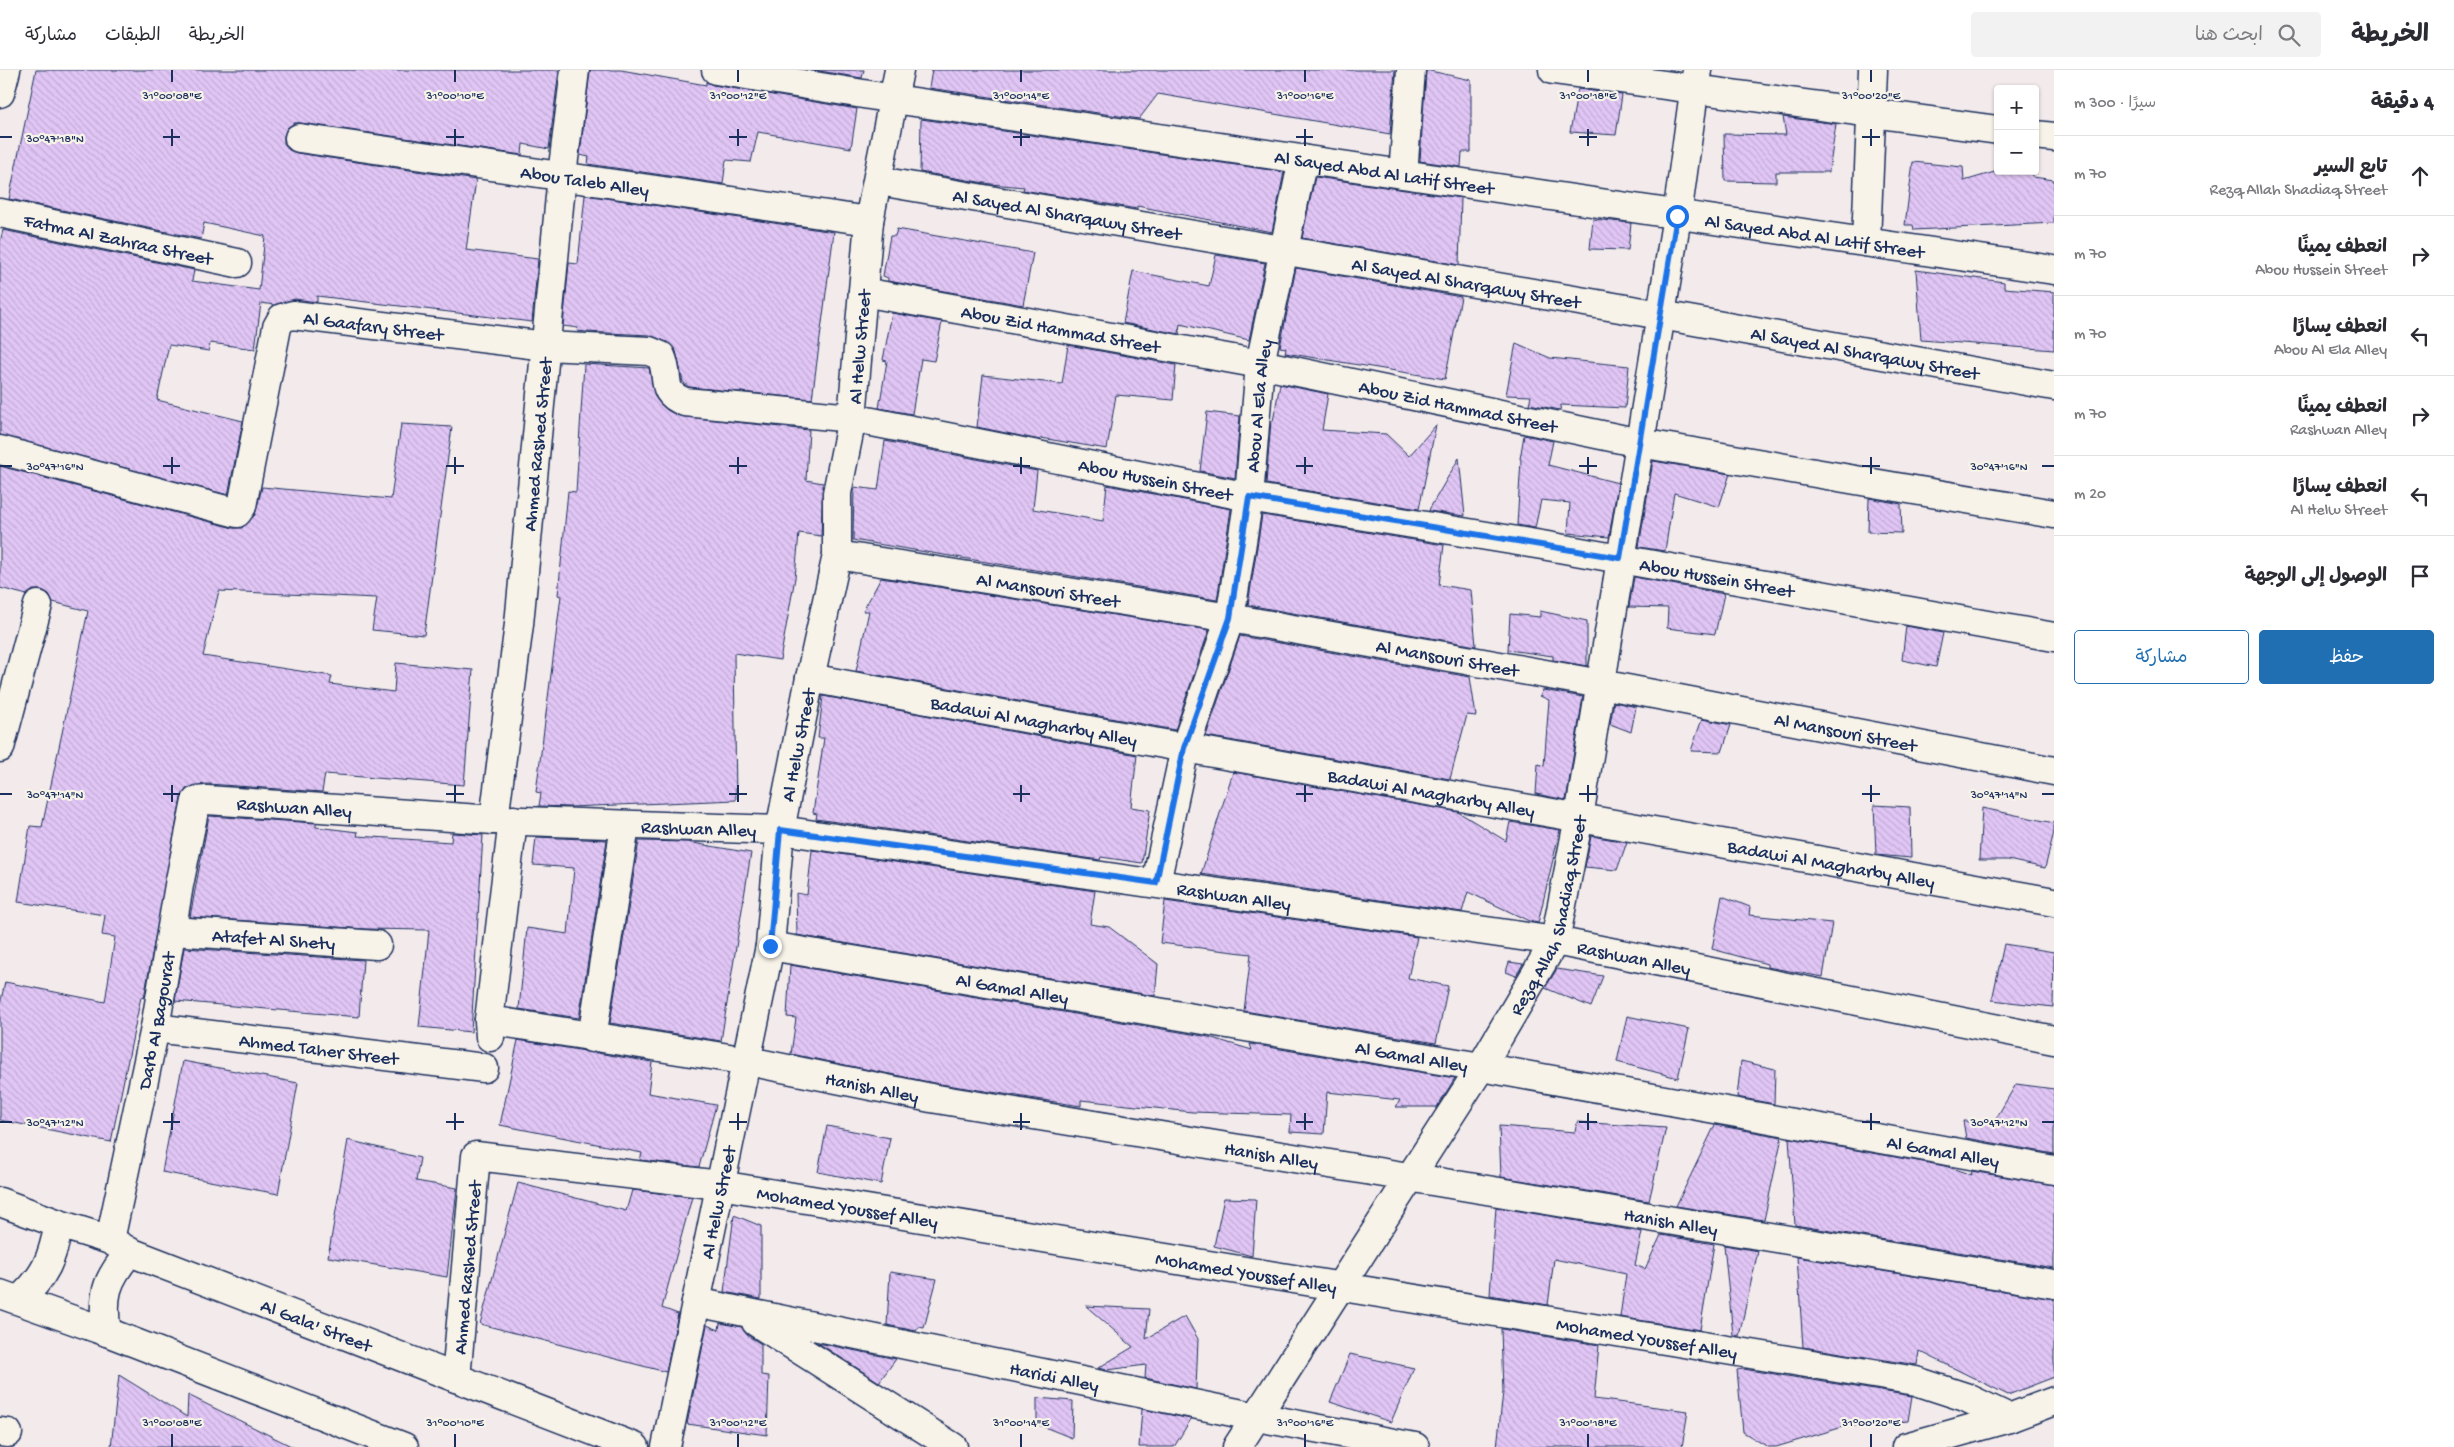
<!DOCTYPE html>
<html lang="ar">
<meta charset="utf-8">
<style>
:root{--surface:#fff;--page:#f2f2f3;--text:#2b2b33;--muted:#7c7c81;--line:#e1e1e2;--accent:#1f6fb2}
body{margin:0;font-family:"Gochi Hand","Playpen Sans Arabic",sans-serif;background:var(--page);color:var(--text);direction:rtl}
.controls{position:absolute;right:15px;top:15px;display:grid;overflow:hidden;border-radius:5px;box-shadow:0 1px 4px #0004}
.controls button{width:45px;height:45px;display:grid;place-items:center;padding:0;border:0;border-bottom:1px solid var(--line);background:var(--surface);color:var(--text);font:25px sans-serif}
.stop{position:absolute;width:15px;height:15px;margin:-11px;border:4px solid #1a73e8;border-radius:50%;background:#fff}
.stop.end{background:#1a73e8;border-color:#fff;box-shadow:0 1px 5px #0008}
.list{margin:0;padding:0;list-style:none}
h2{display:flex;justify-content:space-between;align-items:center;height:65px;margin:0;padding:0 20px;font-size:21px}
h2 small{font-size:16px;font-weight:400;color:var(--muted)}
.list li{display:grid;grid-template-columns:32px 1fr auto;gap:15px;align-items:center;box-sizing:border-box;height:80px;padding:0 20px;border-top:1px solid var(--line)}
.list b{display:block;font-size:19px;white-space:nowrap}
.list p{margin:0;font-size:16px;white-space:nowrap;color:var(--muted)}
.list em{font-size:16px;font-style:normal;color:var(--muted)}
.actions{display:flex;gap:10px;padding:15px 20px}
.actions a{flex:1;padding:11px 0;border:1px solid var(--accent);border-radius:5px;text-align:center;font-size:18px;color:var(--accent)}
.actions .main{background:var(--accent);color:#fff}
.icon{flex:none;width:28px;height:28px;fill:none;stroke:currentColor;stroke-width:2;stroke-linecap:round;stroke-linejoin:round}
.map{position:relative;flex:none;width:2054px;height:1377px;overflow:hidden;direction:ltr}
header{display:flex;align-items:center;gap:30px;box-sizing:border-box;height:70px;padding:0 25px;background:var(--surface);border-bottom:1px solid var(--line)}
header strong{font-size:24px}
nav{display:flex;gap:28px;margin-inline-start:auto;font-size:18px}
.search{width:350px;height:45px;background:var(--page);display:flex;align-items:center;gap:12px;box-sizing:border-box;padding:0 18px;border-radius:5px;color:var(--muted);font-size:19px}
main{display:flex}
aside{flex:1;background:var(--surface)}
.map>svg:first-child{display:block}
.building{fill:url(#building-back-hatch);stroke:#1b2f5e}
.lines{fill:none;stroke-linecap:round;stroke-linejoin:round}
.minor-casing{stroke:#1b2f5e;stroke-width:31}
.secondary-casing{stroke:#1b2f5e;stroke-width:31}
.minor{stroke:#f7f3e8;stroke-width:28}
.secondary{stroke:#f7f3e8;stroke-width:28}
.route{stroke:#1a73e8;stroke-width:6}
.ticks{fill:none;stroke:#1b2f5e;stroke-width:2}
.labels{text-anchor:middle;stroke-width:4.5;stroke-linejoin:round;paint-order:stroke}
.street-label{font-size:19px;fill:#1b2f5e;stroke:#f7f3e8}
.ticks-label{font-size:12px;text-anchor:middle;fill:#1b2f5e;stroke:#f7f3e8;stroke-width:4.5;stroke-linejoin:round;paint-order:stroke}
</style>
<header>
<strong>الخريطة</strong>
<div class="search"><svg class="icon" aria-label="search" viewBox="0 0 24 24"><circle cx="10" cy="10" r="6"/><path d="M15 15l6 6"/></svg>ابحث هنا</div>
<nav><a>الخريطة</a><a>الطبقات</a><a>مشاركة</a></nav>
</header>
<main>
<aside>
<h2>4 دقيقة<small>سيرًا · 300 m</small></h2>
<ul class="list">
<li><svg class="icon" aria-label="ahead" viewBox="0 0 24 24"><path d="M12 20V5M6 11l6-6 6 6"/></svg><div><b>تابع السير</b><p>Rezq Allah Shadiaq Street</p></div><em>70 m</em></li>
<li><svg class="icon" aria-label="right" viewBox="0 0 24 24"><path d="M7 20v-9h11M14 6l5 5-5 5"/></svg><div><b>انعطف يمينًا</b><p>Abou Hussein Street</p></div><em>70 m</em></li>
<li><svg class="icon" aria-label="left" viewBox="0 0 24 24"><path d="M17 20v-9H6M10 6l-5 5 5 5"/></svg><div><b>انعطف يسارًا</b><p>Abou Al Ela Alley</p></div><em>70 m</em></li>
<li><svg class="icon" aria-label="right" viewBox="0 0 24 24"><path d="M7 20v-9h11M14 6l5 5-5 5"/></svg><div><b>انعطف يمينًا</b><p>Rashwan Alley</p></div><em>70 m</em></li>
<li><svg class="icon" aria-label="left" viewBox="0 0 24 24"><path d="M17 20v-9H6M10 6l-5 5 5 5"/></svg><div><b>انعطف يسارًا</b><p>Al Helw Street</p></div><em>20 m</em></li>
<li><svg class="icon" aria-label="arrive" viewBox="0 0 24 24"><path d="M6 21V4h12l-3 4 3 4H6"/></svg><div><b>الوصول إلى الوجهة</b></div></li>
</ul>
<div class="actions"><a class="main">حفظ</a><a>مشاركة</a></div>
</aside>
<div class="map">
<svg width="2054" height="1377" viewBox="0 0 2054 1377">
<defs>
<pattern id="building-back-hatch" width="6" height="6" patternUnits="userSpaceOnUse" patternTransform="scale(1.25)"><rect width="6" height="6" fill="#e1c6f5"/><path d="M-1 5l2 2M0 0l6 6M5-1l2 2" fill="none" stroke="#c0aad4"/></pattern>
</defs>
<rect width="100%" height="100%" fill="#f3eaeb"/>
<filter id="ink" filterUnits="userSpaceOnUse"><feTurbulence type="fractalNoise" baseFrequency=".02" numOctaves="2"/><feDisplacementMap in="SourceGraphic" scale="10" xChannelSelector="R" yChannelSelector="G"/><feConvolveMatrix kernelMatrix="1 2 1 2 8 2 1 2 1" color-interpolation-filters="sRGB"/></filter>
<g filter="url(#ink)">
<path class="building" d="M36,0H559L549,79L523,74L522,85L301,53H294L287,58L284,66V73L289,80L297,83L476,110L466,180L538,189L532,252L317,226V232L295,229L274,235L261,233L255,279L210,273L209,281L169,275L157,330L243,351L228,425L0,365V172L3,160L194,200L192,211L259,220L265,166L204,153L201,169L9,129Z
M590,0H621L706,15V12L713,15L857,39L851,78L758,62L751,92L726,90L723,114L588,94L589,87L580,85Z
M813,0H864L862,8Z
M932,0H1395L1390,64L1158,24L1139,49L929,18Z
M1426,0L1471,10V82H1462L1461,97L1420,91Z
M1578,19L1622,25L1616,65L1570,62Z
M1783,47L1836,54L1829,102H1776V112L1725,111L1724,64L1786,65Z
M921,49L1284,102L1272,162L1137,136V139L1023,120L1024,117L991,114L920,102Z
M1913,92L1963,97L1964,111L1998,101L2033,102V107L2054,110V153L1914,160L1913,155H1905Z
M1315,107L1461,128L1459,195L1302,168Z
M585,125L834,162L812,329L689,317L683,312L676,281L667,272L650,265L586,262L577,261L578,258L563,256L569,193L578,194Z
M1593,149L1631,153L1628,180L1590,179Z
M897,159L1033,183L1023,235L888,211V208L883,206L890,166H895Z
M1216,185L1265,193L1249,270L1180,254L1179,264L1123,253L1133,201L1209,216Z
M1296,198L1461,227L1445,309L1285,283L1286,278L1280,277Z
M1916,200L2004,212V218L2054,222V280L1921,270Z
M892,243L942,252L934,291L921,289L912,344L879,338L887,291L883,290Z
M1516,273L1550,288L1629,296L1625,338L1561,335L1560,340L1529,334L1531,326L1506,325Z
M1068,275L1176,295L1173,330L1116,325L1107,379L1041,368L1040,370L977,357L983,305L1062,314Z
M584,294L649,298L655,327L667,340L679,346L809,360L806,410L823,413L821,466L799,463L795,508L780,590L734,583L736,730L570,737L539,736L541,723L536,722L561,526L558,525L568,421L576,422Z
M1280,314L1328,324L1322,360L1386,364L1409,386L1436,355L1419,439L1266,414L1271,351H1273Z
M1207,342L1240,346L1235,408L1200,401Z
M401,354L452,357L424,565L372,560L377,528L219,521L203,586L332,606L330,614L394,622L396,593L473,600L464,715L325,704L322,722L208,714L195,715L186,719L181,728L144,928L141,927L111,1072L0,1050V935L5,912L105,932L115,867L102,865L105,845L18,832L30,756L42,757L88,541L53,532L49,524L42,520H33L27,525L0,518V396L233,458H242L255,445L262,417L391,429Z
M1524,365L1553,371L1548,395L1618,413L1609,467L1568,463L1570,433L1541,430L1535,458L1517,455L1521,390L1520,389Z
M885,371L1037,401L1033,439L1103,451L1107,415L1231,439L1217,530L853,470L854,417L878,420Z
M1459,388L1465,446L1429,441L1430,438Z
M1653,391L1730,404L1719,437L1674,423L1665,481L1639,477Z
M1869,428L1901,434L1902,463L1868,462Z
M1262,445L1444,475L1439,515L1471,520L1476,576L1248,535Z
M1634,507L1724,524L1715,564L1667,558L1668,538L1629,537Z
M881,508L1209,560L1175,660L856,601L869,541H863Z
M1540,541L1587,551V596L1553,590V586L1508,580L1510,544L1540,547Z
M1906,556L1943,563L1936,597L1902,590Z
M1240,566L1470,607L1476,646L1467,645L1450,709L1206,666Z
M1543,620L1583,627L1566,730L1536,724L1538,694L1544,696L1549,630L1540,626Z
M823,626L1137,685L1131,737L1150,740L1142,793L1101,787L1100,790L816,749L817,744L813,743L824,668H818Z
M1614,632L1636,637L1631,662L1610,654Z
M1702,649L1731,655L1722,682L1691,681Z
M1233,702L1458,742L1506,771L1510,752L1560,760L1538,853L1529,851L1468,822L1462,842L1201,804Z
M1874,735L1910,737L1911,788L1876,785Z
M1982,738L2054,753V762L2045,798L2008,790H1979Z
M209,746L316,753V757L358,762L357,766L451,772L452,763L483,765L471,962L419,957L429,860L365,859L190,847Z
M1591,766L1627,772L1617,800L1585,797Z
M536,767L607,770L579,948L519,939L527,858L568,864L574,798L533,795Z
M639,771L687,772L751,783L721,971L610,953Z
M812,780L1095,821L1090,854L1109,857L1158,894L1155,926L797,865L796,823L807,825Z
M1722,826L1750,837L1749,845L1832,853L1823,907L1767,897V894L1712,879Z
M1165,831L1417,867L1408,908L1448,916L1436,973L1244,941L1251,884L1160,873Z
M2004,874L2054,882L2053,937L1992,930Z
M184,878L363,890L359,947L175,931Z
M1509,892L1523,894L1516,906L1506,902Z
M790,895L1209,967L1252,980L1250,974L1455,1008L1437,1037H1396L1400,1030L1327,1022L1324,1064L1290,1062L1291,1045L1192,1042L1081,1030V1036L934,1013L791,984L796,948L787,947Z
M1557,899L1603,906L1591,937L1545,918Z
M1627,946L1689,959L1678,1008L1617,992Z
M518,970L652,992L648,1023L716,1035L699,1097L640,1090L642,1083L500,1055Z
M183,991L298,1013L278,1124L162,1102Z
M1741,991L1775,999L1774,1034L1737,1027Z
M2016,1014L2054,1019V1084L1966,1068L1963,1051L1994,1052Z
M1577,1052L1666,1058L1649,1131L1501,1107L1499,1056L1575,1062Z
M1715,1055L1782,1067L1764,1150L1676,1136Z
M827,1056L890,1068L881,1114L818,1102Z
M1789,1068L1945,1096L1972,1105L1971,1101L2054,1115V1198L1795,1155Z
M348,1070L420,1088L416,1111L457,1118L447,1207L328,1187Z
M518,1113L626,1141L632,1120L692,1127L662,1238L678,1244L666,1302L480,1254Z
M1224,1128L1256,1129L1252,1186L1214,1176Z
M1496,1137L1642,1162L1635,1195L1645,1199L1661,1165L1714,1174L1700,1260L1620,1247L1626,1204L1554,1189L1548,1235L1490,1225Z
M734,1145L761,1156V1229L724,1222Z
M1724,1175L1758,1181L1739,1266L1733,1265Z
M1797,1187L2054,1229V1307L2008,1325L1919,1281L1917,1295L1803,1277Z
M890,1202L937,1209L924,1258L919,1257L916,1261L887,1255Z
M1086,1236L1149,1239L1146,1269L1185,1246L1198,1269L1196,1319L1145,1308L1146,1295L1107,1300L1098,1298L1133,1277Z
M720,1253L742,1257L747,1265L761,1274V1305L769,1306L767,1365L687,1354L707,1255L719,1260Z
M1501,1259L1599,1275L1594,1329L1688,1341L1682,1377H1497L1503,1322Z
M818,1273L896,1289L879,1312Z
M1350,1284L1414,1298L1391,1352L1330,1332Z
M1743,1299L1912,1326L1908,1351L1843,1357L1776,1377H1768L1743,1362L1737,1300Z
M119,1305L187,1347L188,1325L293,1377H111Z
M1037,1328L1073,1331L1072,1368L1037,1354Z
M1142,1339L1191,1349L1174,1377H1139Z"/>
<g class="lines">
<defs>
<g id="minor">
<path id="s1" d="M716,0L894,29L2054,200"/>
<path d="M1553,0L1998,60"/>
<path d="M0,23L6,0"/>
<path d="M2035,65L2054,67"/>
<path id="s2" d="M299,68L869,151"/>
<path d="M1403,104L1411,0"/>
<path id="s3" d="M879,111L1661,245L2054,316"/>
<path id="s4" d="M0,143L237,193"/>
<path d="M1866,172L1873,0"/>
<path id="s5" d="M863,222L1260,294L1640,373L2054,444"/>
<path id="s6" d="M0,380L237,443L242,436L277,257L282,248L293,245L546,276L649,281L661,286C671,308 658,322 685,332L852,348L1249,427L1542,475L2054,567"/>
<path id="s7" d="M837,485L1230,548L1601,614L2054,701"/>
<path id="s8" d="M810,608L1185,678L2054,832"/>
<path d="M0,678L38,535"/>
<path id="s9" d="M494,750L519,554L562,105L575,0"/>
<path id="s10" d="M1156,813L1185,678L1230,548L1249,427L1260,294L1303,89"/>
<path id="s11" d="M172,861L377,875"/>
<path id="s12" d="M770,876L1481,997L2054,1100"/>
<path id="s13" d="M489,950L748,991L931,1028L2054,1214"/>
<path id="s14" d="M155,958L484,998"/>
<path d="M490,967L489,950L513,750"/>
<path d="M592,968L625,756"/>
<path id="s15" d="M110,1170L155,958L179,815L196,731L207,730L494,750L780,760L1555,871L2054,970"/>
<path id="s16" d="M696,1232L1257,1347L1415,1377"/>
<path d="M756,1252L953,1377"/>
<path id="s17" d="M456,1308L476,1086L720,1115L1916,1311L1965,1327L2009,1348"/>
<path d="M0,1362L8,1363"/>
<path id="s18" d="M666,1377L770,876L780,760L810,608L837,485V423L852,348L869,151L899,0"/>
<path id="s19" d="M1237,1377L1481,997L1555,871L1579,747L1677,146L1697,0"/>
<path d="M1906,1377L2009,1348L2054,1331"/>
</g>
<g id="secondary">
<path id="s20" d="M0,1132L59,1154L110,1170L130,1182L635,1377"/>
<path d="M0,1224L107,1262L404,1377"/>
<path d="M19,1230C46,1206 52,1189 59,1154"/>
<path d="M107,1262C101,1227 106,1209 130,1182"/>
</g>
</defs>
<use href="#minor" class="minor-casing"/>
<use href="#secondary" class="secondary-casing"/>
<use href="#minor" class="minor"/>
<use href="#secondary" class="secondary"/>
</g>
</g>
<g class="lines" filter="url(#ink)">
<path class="route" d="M770,876L780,760L1156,813L1184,678L1230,548L1249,427L1620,488L1677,146"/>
</g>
<path class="ticks" d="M172,0V12M455,0V12M738,0V12M1021,0V12M1305,0V12M1588,0V12M1871,0V12M172,59V76M455,59V76M738,59V76M1021,59V76M1305,59V76M1588,59V76M1871,59V76M0,67H12M163,67H180M446,67H464M729,67H747M1013,67H1030M1296,67H1313M1579,67H1597M1862,67H1880M172,387V404M455,387V404M738,387V404M1021,387V404M1305,387V404M1588,387V404M1871,387V404M0,396H12M163,396H180M446,396H464M729,396H747M1013,396H1030M1296,396H1313M1579,396H1597M1862,396H1880M2042,396H2054M172,715V732M455,715V732M738,715V732M1021,715V732M1305,715V732M1588,715V732M1871,715V732M0,724H12M163,724H180M446,724H464M729,724H747M1013,724H1030M1296,724H1313M1579,724H1597M1862,724H1880M2042,724H2054M172,1043V1060M455,1043V1060M738,1043V1060M1021,1043V1060M1305,1043V1060M1588,1043V1060M1871,1043V1060M0,1052H12M163,1052H180M446,1052H464M729,1052H747M1013,1052H1030M1296,1052H1313M1579,1052H1597M1862,1052H1880M2042,1052H2054M172,1364V1377M455,1364V1377M738,1364V1377M1021,1364V1377M1305,1364V1377M1588,1364V1377M1871,1364V1377"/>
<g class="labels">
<g class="street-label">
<text dy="7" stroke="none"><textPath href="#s1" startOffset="676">Al Sayed Abd Al Latif Street</textPath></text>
<text dy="7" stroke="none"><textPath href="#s2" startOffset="289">Abou Taleb Alley</textPath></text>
<text dy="7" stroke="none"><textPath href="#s3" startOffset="191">Al Sayed Al Sharqawy Street</textPath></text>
<text dy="7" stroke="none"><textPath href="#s1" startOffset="1111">Al Sayed Abd Al Latif Street</textPath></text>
<text dy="7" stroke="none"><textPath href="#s4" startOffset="121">Fatma Al Zahraa Street</textPath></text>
<text dy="7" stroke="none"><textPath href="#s3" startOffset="596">Al Sayed Al Sharqawy Street</textPath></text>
<text dy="7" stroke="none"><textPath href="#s6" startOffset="539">Al Gaafary Street</textPath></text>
<text dy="7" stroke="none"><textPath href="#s5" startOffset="201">Abou Zid Hammad Street</textPath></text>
<text dy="7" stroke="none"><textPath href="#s18" startOffset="1119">Al Helw Street</textPath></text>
<text dy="7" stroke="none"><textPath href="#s3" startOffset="1001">Al Sayed Al Sharqawy Street</textPath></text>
<text dy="7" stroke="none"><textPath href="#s10" startOffset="490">Abou Al Ela Alley</textPath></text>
<text dy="7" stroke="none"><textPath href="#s5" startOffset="606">Abou Zid Hammad Street</textPath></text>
<text dy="7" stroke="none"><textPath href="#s9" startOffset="378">Ahmed Rashed Street</textPath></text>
<text dy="7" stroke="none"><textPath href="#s6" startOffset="1362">Abou Hussein Street</textPath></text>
<text dy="7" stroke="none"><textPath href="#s6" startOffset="1932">Abou Hussein Street</textPath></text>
<text dy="7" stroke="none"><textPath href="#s7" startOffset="214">Al Mansouri Street</textPath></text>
<text dy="7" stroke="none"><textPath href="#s7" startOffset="619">Al Mansouri Street</textPath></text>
<text dy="7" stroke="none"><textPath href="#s8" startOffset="228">Badawi Al Magharby Alley</textPath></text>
<text dy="7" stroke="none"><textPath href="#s7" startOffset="1024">Al Mansouri Street</textPath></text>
<text dy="7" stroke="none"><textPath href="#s18" startOffset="715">Al Helw Street</textPath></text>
<text dy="7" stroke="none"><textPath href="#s8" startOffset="632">Badawi Al Magharby Alley</textPath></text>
<text dy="7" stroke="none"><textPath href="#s15" startOffset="546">Rashwan Alley</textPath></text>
<text dy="7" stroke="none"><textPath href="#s15" startOffset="951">Rashwan Alley</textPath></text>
<text dy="7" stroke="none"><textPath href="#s8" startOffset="1038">Badawi Al Magharby Alley</textPath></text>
<text dy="7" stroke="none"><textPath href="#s15" startOffset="1491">Rashwan Alley</textPath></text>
<text dy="7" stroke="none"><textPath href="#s19" startOffset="620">Rezq Allah Shadiaq Street</textPath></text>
<text dy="7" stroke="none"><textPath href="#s11" startOffset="102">Atafet Al Shety</textPath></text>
<text dy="7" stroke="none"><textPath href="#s15" startOffset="1896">Rashwan Alley</textPath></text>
<text dy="7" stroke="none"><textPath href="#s12" startOffset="246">Al Gamal Alley</textPath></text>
<text dy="7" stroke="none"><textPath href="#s15" startOffset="224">Darb Al Bagourat</textPath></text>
<text dy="7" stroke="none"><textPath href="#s14" startOffset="165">Ahmed Taher Street</textPath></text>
<text dy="7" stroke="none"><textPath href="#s12" startOffset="651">Al Gamal Alley</textPath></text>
<text dy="7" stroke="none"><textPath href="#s13" startOffset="389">Hanish Alley</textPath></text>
<text dy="7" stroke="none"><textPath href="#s12" startOffset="1191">Al Gamal Alley</textPath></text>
<text dy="7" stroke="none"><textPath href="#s13" startOffset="794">Hanish Alley</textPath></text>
<text dy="7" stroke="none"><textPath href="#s18" startOffset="250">Al Helw Street</textPath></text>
<text dy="7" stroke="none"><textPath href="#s17" startOffset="598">Mohamed Youssef Alley</textPath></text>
<text dy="7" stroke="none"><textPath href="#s13" startOffset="1199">Hanish Alley</textPath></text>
<text dy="7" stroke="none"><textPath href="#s17" startOffset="111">Ahmed Rashed Street</textPath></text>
<text dy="7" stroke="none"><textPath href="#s17" startOffset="1002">Mohamed Youssef Alley</textPath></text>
<text dy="7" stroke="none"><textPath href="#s20" startOffset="340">Al Gala' Street</textPath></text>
<text dy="7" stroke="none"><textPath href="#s17" startOffset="1408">Mohamed Youssef Alley</textPath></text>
<text dy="7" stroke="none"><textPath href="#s16" startOffset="366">Haridi Alley</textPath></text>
</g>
</g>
<g class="ticks-label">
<text x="172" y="29">31°00'08"E</text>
<text x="455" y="29">31°00'10"E</text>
<text x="738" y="29">31°00'12"E</text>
<text x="1021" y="29">31°00'14"E</text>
<text x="1305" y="29">31°00'16"E</text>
<text x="1588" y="29">31°00'18"E</text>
<text x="1871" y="29">31°00'20"E</text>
<text x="55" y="72">30°47'18"N</text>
<text x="55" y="400">30°47'16"N</text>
<text x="1999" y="400">30°47'16"N</text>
<text x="55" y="728">30°47'14"N</text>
<text x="1999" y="728">30°47'14"N</text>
<text x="55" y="1056">30°47'12"N</text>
<text x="1999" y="1056">30°47'12"N</text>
<text x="172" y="1356">31°00'08"E</text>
<text x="455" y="1356">31°00'10"E</text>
<text x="738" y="1356">31°00'12"E</text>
<text x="1021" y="1356">31°00'14"E</text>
<text x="1305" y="1356">31°00'16"E</text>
<text x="1588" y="1356">31°00'18"E</text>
<text x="1871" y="1356">31°00'20"E</text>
</g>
</svg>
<div class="controls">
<button>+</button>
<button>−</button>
</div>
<div class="stop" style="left:1677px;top:146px"></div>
<div class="stop end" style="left:770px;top:876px"></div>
</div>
</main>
